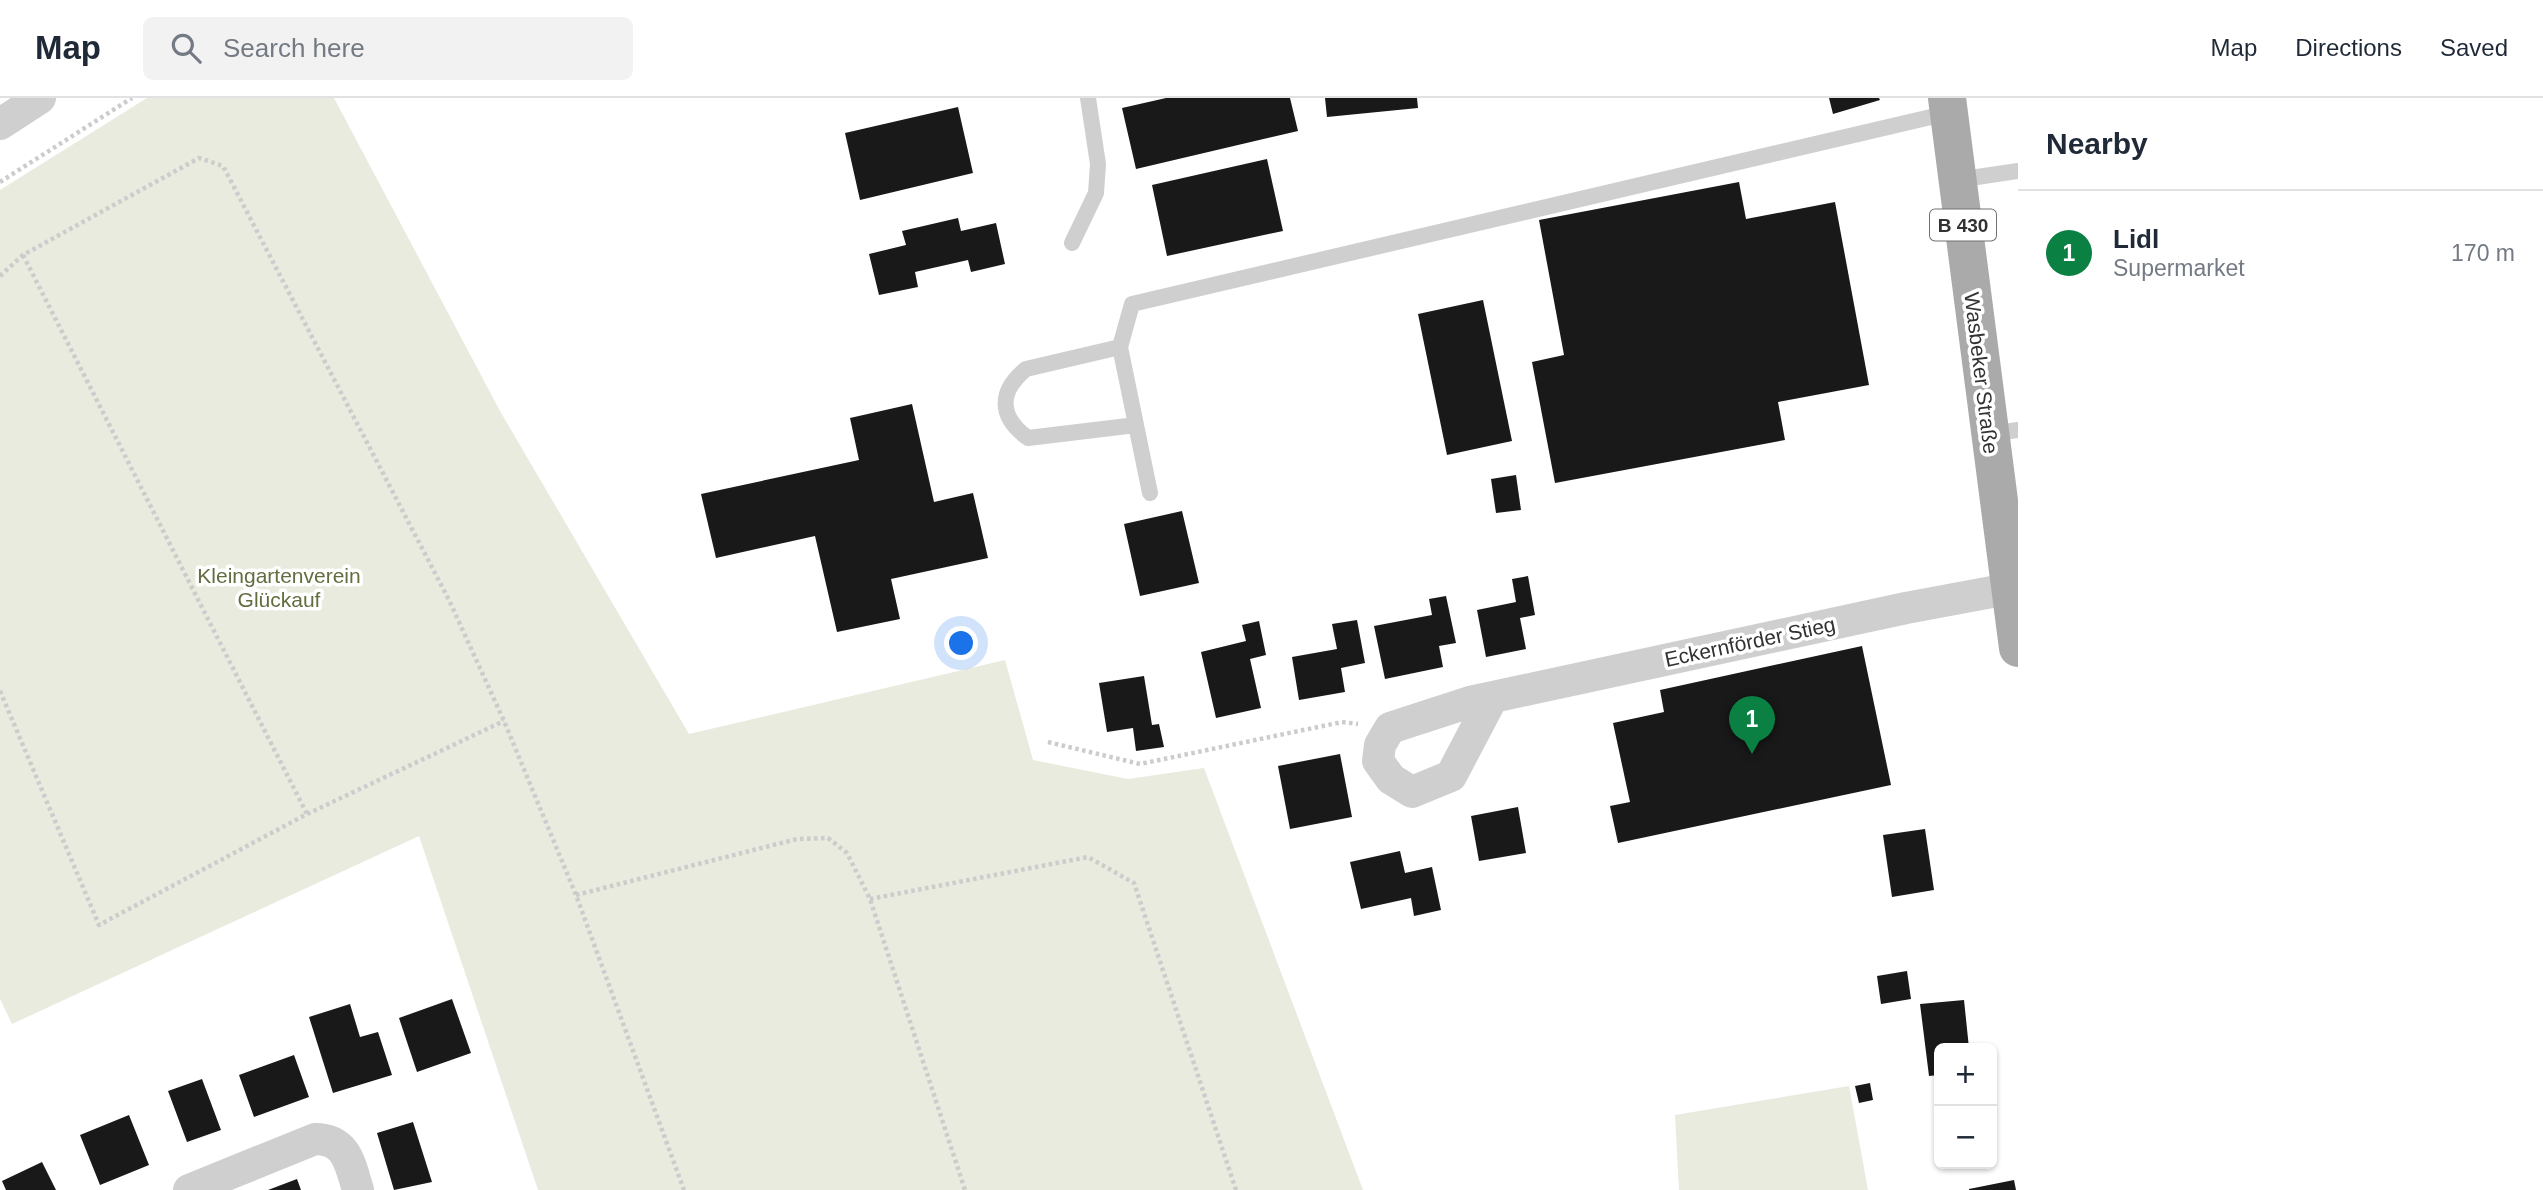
<!DOCTYPE html>
<meta charset="utf-8">
<style>
:root{--surface:#fff;--page:#f2f2f3;--text:#1f2937;--muted:#747a83;--line:#e0e1e3;--accent:#0b8043}
body{margin:0;font-family:Helvetica,sans-serif;background:var(--page);color:var(--text)}
.controls{position:absolute;right:21px;bottom:21px;display:grid;overflow:hidden;border-radius:10px;box-shadow:0 2px 5px #0004}
.controls button{width:63px;height:63px;display:grid;place-items:center;padding:0;border:0;border-bottom:2px solid var(--line);background:var(--surface);color:var(--text);font:35px sans-serif}
.you{position:absolute;left:962px;top:546px;width:24px;height:24px;margin:-18px;border:5px solid #fff;border-radius:50%;background:#1a73e8;box-shadow:0 0 0 10px #1a73e833}
.badge{display:grid;place-items:center;width:46px;height:46px;border-radius:50%;background:var(--accent);color:#fff;font-size:23px;font-weight:700}
.pin{position:absolute;translate:-50% -58px;filter:drop-shadow(0 2px 4px #0008)}
.pin::after{content:'';position:absolute;top:37px;width:24px;height:21px;background:inherit;clip-path:polygon(0 0,100% 0,50% 100%)}
.list{margin:0;padding:0;list-style:none}
h2{display:flex;justify-content:space-between;align-items:center;height:91px;margin:0;padding:0 28px;font-size:30px}
h2 small{font-size:23px;font-weight:400;color:var(--muted)}
.list li{display:grid;grid-template-columns:46px 1fr auto;gap:21px;align-items:center;box-sizing:border-box;height:126px;padding:0 28px;border-top:2px solid var(--line)}
.list b{display:block;font-size:26px;white-space:nowrap}
.list p{margin:0;font-size:23px;white-space:nowrap;color:var(--muted)}
.list em{font-size:23px;font-style:normal;color:var(--muted)}
.icon{flex:none;width:38px;height:38px;fill:none;stroke:currentColor;stroke-width:2;stroke-linecap:round;stroke-linejoin:round}
.map{position:relative;flex:none;width:2018px;height:1092px;overflow:hidden}
header{display:flex;align-items:center;gap:42px;box-sizing:border-box;height:98px;padding:0 35px;background:var(--surface);border-bottom:2px solid var(--line)}
header strong{font-size:33px}
nav{display:flex;gap:38px;margin-inline-start:auto;font-size:24px}
.search{width:490px;height:63px;background:var(--page);display:flex;align-items:center;gap:18px;box-sizing:border-box;padding:0 24px;border-radius:10px;color:var(--muted);font-size:26px}
main{display:flex}
aside{flex:1;background:var(--surface)}
.map>svg:first-child{display:block}
.green{fill:#e8ebde}
.building{fill:#191919}
.lines{fill:none;stroke-linecap:round;stroke-linejoin:round}
.path{stroke:#ccc;stroke-width:4.5;stroke-dasharray:3.5 3.5;stroke-linecap:butt}
.service{stroke:#cfcfcf;stroke-width:16}
.minor{stroke:#cfcfcf;stroke-width:32}
.primary{stroke:#aaa;stroke-width:38}
.labels{text-anchor:middle;stroke-width:7;stroke-linejoin:round;paint-order:stroke}
.shield{fill:#fff;stroke:#707070;stroke-width:2}
.shield-label{font-size:19px;font-weight:bold;fill:#323232}
.street-label{font-size:21px;fill:#323232;stroke:#fff}
.park-label{font-size:21px;fill:#626e3f;stroke:#fff}
</style>
<header>
<strong>Map</strong>
<div class="search"><svg class="icon" aria-label="search" viewBox="0 0 24 24"><circle cx="10" cy="10" r="6"/><path d="M15 15l6 6"/></svg>Search here</div>
<nav><a>Map</a><a>Directions</a><a>Saved</a></nav>
</header>
<main>
<div class="map">
<svg width="2018" height="1092" viewBox="0 0 2018 1092">
<rect width="100%" height="100%" fill="#fff"/>
<path class="green" d="M147,0H334L500,313L689,636L1005,562L1033,662L1128,681L1204,670L1363,1092H538L419,738L12,926L0,901V92Z
M1849,988L1868,1092H1679L1675,1017Z"/>
<path class="building" d="M1166,0H1290L1298,33L1136,71L1122,10Z
M1325,0H1417L1418,10L1327,19Z
M1829,0H1879L1880,2L1833,16Z
M958,9L973,75L860,102L845,35Z
M1267,61L1283,133L1167,158L1152,87Z
M1739,84L1746,121L1835,104L1869,287L1778,304L1785,342L1555,385L1532,264L1564,257L1539,122Z
M958,120L961,133L996,125L1005,166L971,174L968,162L915,174L918,189L879,197L869,156L906,147L902,133Z
M1483,202L1512,343L1447,357L1418,216Z
M912,306L934,404L973,395L988,460L891,481L900,521L837,534L815,438L716,460L701,396L859,362L850,320Z
M1516,377L1521,412L1496,415L1491,381Z
M1182,413L1199,485L1140,498L1124,426Z
M1528,478L1535,517L1520,520L1526,551L1486,559L1477,512L1516,504L1512,481Z
M1446,498L1456,545L1439,548L1443,569L1385,581L1374,528L1432,517L1429,501Z
M1357,522L1365,565L1341,570L1345,594L1299,602L1292,559L1337,551L1332,526Z
M1259,523L1266,557L1250,561L1261,610L1216,620L1201,554L1246,543L1242,527Z
M1862,548L1891,687L1618,745L1610,708L1630,704L1613,625L1664,614L1660,592Z
M1144,578L1152,627L1159,626L1164,649L1136,653L1133,630L1107,634L1099,585Z
M1340,656L1352,719L1290,731L1278,668Z
M1518,709L1526,755L1479,763L1471,718Z
M1925,731L1934,792L1892,799L1883,737Z
M1400,753L1405,775L1432,769L1441,812L1414,818L1411,800L1361,811L1350,764Z
M1907,873L1911,901L1881,906L1877,878Z
M452,901L471,955L417,974L399,920Z
M1964,902L1969,950H1939V977L1929,978L1920,906Z
M350,906L360,939L378,934L392,977L333,995L309,919Z
M294,957L309,999L254,1019L239,977Z
M202,981L221,1032L187,1044L168,993Z
M1870,985L1873,1002L1859,1005L1855,988Z
M129,1017L149,1067L100,1087L80,1037Z
M413,1024L432,1084L394,1092L377,1035Z
M42,1064L56,1092H6L2,1083Z
M297,1081L301,1092H268Z
M2014,1082L2016,1092H1969V1091Z"/>
<g class="lines">
<path class="path" d="M0,84L132,0
M23,157L307,716
M0,178L23,157L199,60L223,68L449,502L504,623L576,797L684,1092
M0,593L99,827L307,716L504,623
M1048,644L1140,666L1342,624L1358,626
M576,797L797,741L828,740L847,755L870,801L965,1092
M870,801L1088,759L1134,785L1236,1092"/>
<path class="service" d="M1957,82L2018,73
M1072,145L1096,95L1098,66L1088,0
M1120,249L1026,271C998,294 999,319 1028,340L1136,327
M1989,336L2018,332
M1150,395L1120,249L1132,206L1948,15"/>
<path class="minor" d="M0,26L40,0
M1492,600L1451,678L1412,694L1391,681L1378,663L1380,647L1390,630L1470,604L1906,510L2008,491
M189,1092L315,1041C347,1041 350,1066 358,1092"/>
<path class="primary" d="M1947,0L2018,550"/>
</g>
<g class="labels">
<rect class="shield" x="1930" y="111.5" width="66" height="31" rx="5"/>
<g class="shield-label">
<text x="1963" y="134">B 430</text>
</g>
<g class="street-label">
<text transform="translate(1981 275) rotate(83)" y="7">Wasbeker Straße</text>
<text transform="translate(1750 544) rotate(-12)" y="7">Eckernförder Stieg</text>
</g>
<g class="park-label">
<text x="279" y="485">Kleingartenverein<tspan x="279" dy="24">Glückauf</tspan></text>
</g>
</g>
</svg>
<div class="controls">
<button>+</button>
<button>−</button>
</div>
<div class="you"></div>
<div class="pin badge" style="left:1752px;top:656px">1</div>
</div>
<aside>
<h2>Nearby<small></small></h2>
<ul class="list">
<li><span class="badge">1</span><div><b>Lidl</b><p>Supermarket</p></div><em>170 m</em></li>
</ul>
</aside>
</main>
